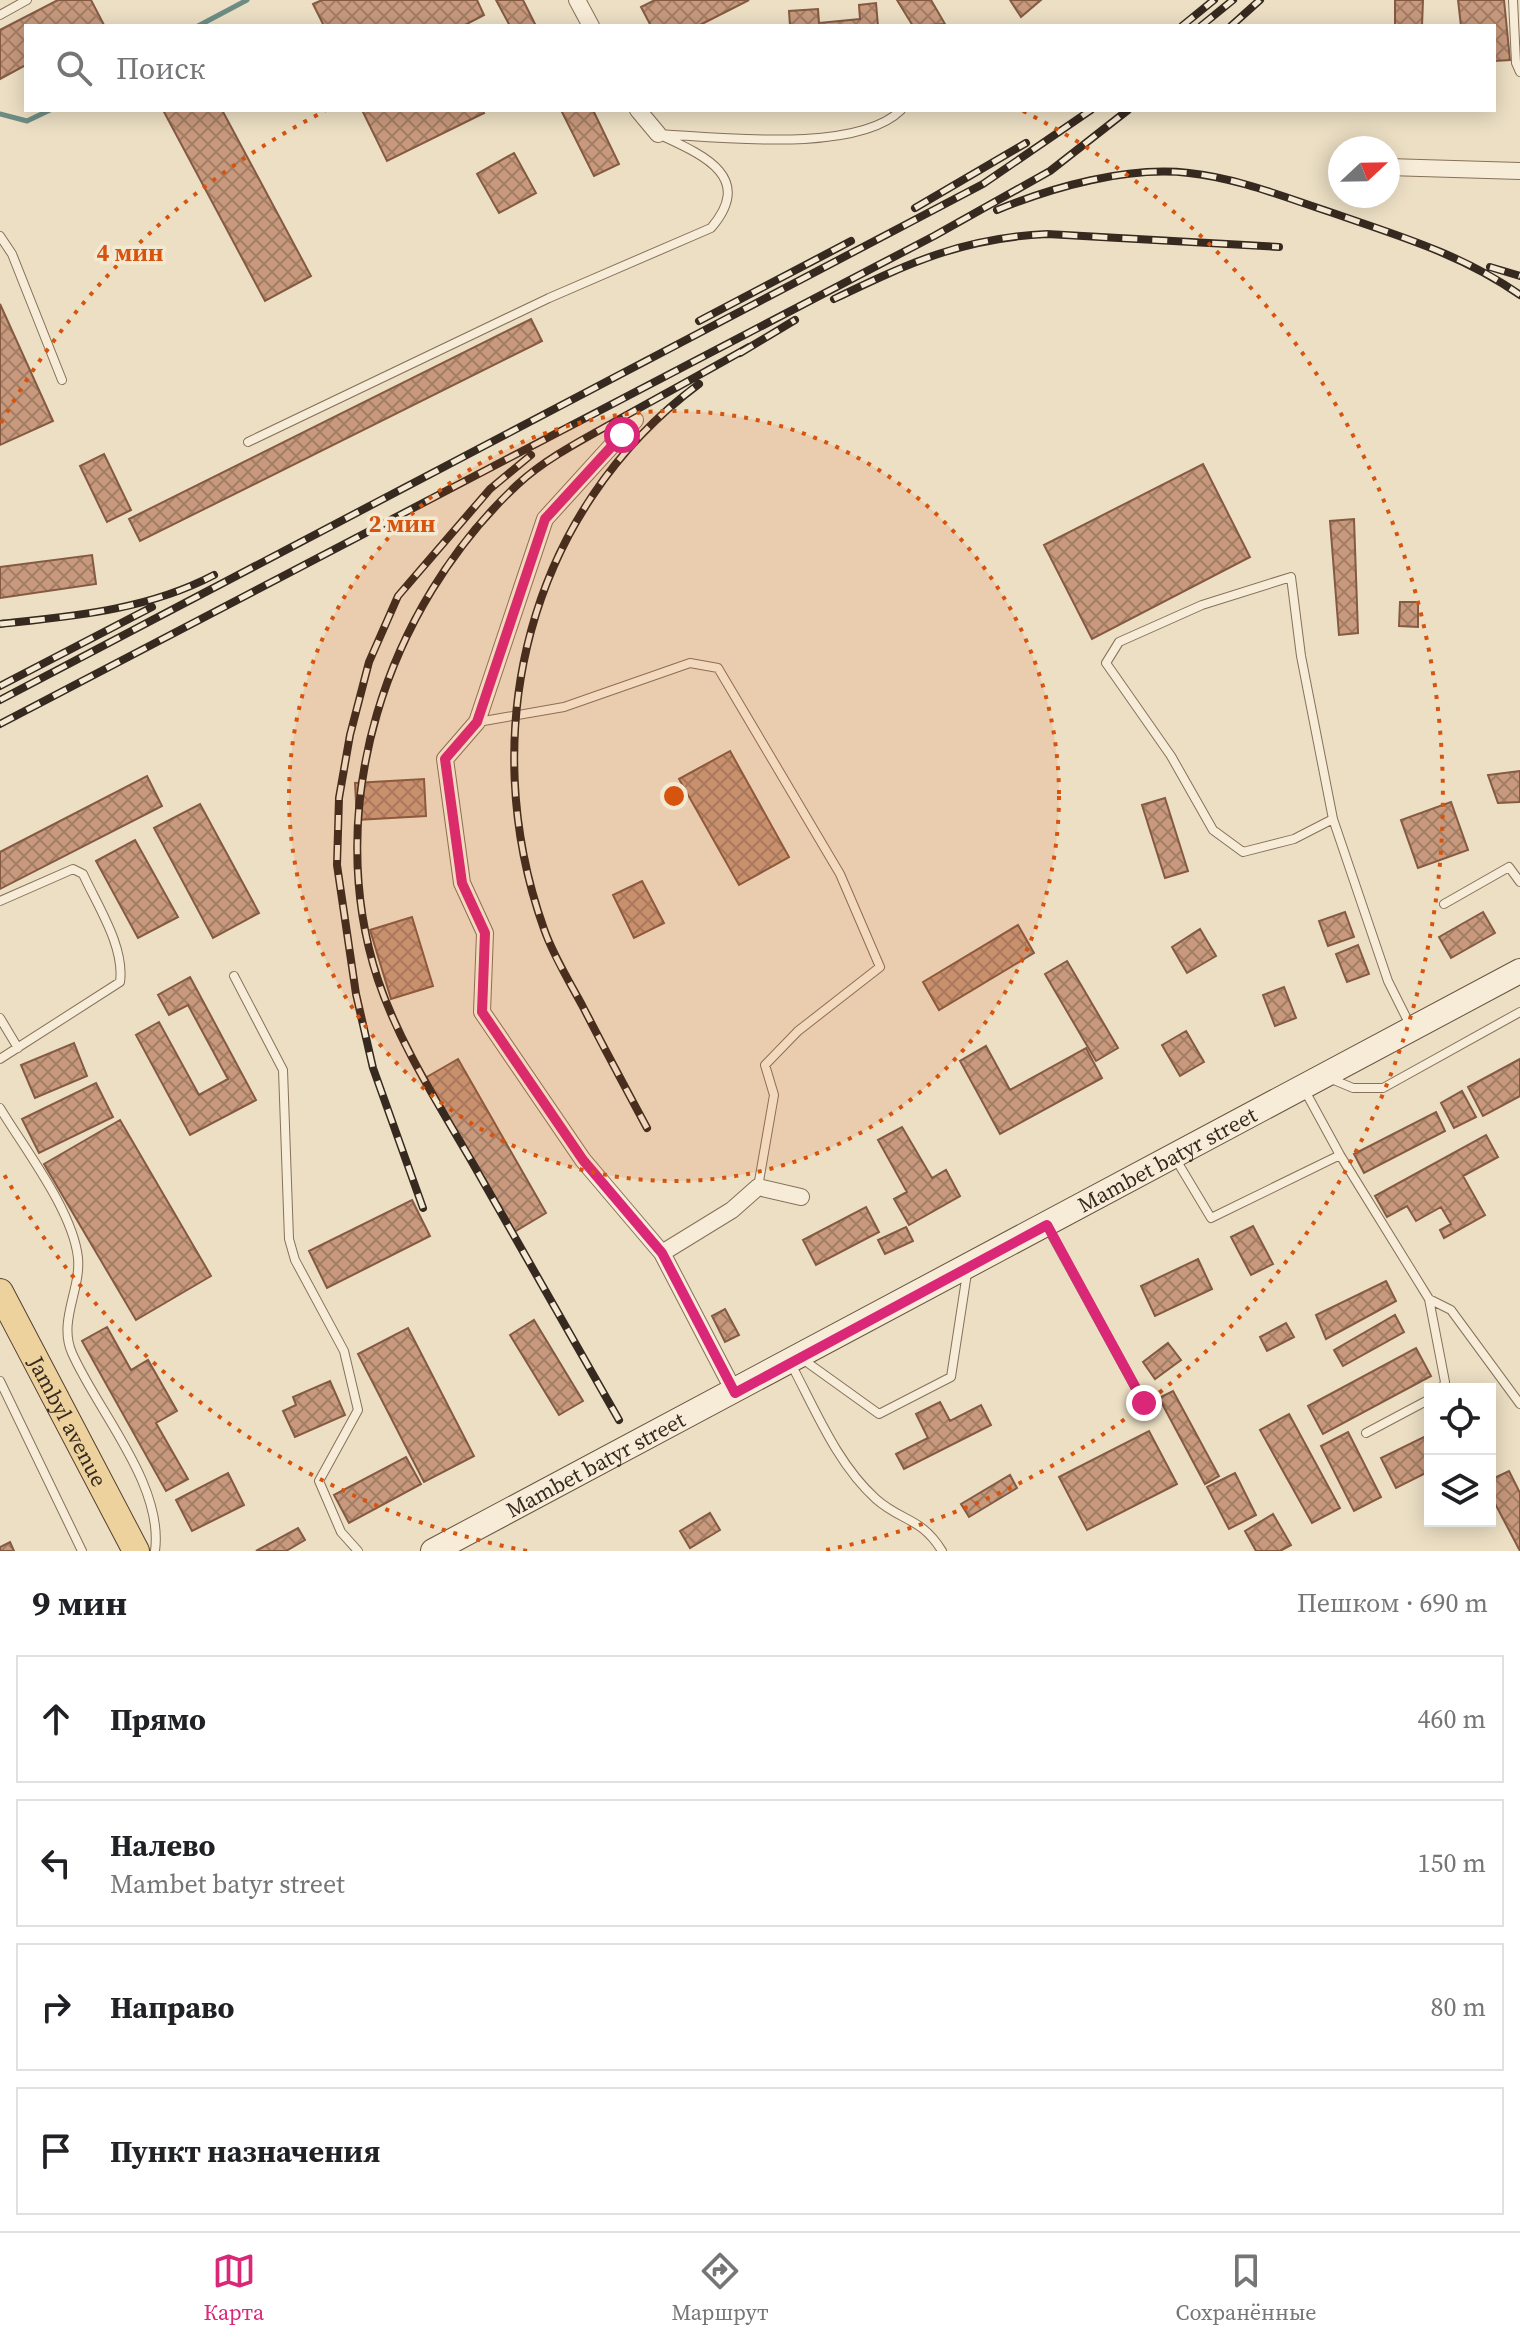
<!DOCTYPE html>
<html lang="ru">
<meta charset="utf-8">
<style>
:root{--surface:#fff;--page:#f2f2f2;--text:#202124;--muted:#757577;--line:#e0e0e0;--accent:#db2777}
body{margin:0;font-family:"Source Serif 4",serif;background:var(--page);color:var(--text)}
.controls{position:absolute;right:24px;bottom:24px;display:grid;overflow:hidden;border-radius:0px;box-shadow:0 4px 20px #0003}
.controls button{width:72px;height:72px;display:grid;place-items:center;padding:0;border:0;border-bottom:2px solid var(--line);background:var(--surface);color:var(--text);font:40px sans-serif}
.compass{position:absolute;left:1328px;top:136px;width:72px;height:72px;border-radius:50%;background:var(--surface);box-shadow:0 4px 20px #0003;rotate:68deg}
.stop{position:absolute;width:24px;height:24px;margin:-18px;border:6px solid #db2777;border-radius:50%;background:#fff}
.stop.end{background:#db2777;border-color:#fff;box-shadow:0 2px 8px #0008}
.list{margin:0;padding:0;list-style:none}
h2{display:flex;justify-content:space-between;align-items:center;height:104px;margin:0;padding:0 32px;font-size:34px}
h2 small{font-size:26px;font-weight:400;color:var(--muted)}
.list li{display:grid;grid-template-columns:52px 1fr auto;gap:24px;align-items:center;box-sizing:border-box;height:128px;margin:0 16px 16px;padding:0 16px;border:2px solid var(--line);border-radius:0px}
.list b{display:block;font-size:30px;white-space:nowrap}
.list p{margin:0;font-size:26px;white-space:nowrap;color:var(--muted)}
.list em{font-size:26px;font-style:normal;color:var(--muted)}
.icon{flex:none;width:44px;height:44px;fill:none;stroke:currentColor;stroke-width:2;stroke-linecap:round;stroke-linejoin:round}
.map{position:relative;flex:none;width:1520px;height:1551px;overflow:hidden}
.search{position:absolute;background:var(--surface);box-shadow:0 4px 20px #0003;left:24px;right:24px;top:24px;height:88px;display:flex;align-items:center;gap:20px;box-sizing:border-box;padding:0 28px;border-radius:0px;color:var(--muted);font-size:30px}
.sheet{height:680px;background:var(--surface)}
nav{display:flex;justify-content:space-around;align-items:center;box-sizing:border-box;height:112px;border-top:2px solid var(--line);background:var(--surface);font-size:22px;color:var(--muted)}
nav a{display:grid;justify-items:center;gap:4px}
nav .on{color:var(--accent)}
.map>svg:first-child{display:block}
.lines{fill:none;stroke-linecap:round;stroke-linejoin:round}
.stream{stroke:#6d8d84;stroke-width:5}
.building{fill:url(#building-cross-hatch);stroke:#845a42;stroke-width:2}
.service-casing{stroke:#86715b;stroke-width:10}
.minor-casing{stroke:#86715b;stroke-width:18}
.secondary-casing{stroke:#67523f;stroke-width:26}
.primary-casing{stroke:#543f2f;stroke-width:28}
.service{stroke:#f7ecd7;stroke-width:8}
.minor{stroke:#f7ecd7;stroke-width:16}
.secondary{stroke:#f7ecd7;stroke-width:24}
.primary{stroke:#edd29e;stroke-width:26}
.rail-casing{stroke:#36291f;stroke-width:8}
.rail{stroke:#f4e9d3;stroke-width:5;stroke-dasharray:15;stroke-linecap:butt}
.route{stroke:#db2777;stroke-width:10}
.ring{fill:none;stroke:#d6540e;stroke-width:4;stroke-dasharray:4 8}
.labels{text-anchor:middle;stroke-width:7;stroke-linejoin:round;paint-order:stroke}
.street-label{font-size:22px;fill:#36291f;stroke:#f4e9d3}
.centre{fill:#d6540e;stroke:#f4e9d3;stroke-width:4}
.ring-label{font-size:24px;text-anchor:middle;font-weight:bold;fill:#d6540e;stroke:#f4e9d3;stroke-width:7;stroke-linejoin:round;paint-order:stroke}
</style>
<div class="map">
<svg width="1520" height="1551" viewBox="0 0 1520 1551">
<defs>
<pattern id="building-cross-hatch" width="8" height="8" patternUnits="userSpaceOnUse" patternTransform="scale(2)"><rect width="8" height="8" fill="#c8997c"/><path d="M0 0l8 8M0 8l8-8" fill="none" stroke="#a37d65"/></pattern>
</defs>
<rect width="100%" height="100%" fill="#ecdfc4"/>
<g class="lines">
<path class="stream" d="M198,26L247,0
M0,114L27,121L50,110"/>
</g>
<path class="building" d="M58,0H91L104,25L26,26V65L0,79V30Z
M322,0H477L484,15L463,26H324L313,4Z
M496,0H523L536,26H510Z
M655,0H749L698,26H651L641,7Z
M897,0H931L945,24L913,26Z
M1010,0H1041L1021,17Z
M1395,0H1423L1422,26H1395Z
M1458,0H1504L1510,60L1494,61V26H1461Z
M876,3L878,26H790L789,11L818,9L819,23L860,19L859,5Z
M163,110H222L311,276L265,301Z
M362,110H482L484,113L387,161Z
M561,110H593L619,164L594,176Z
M514,153L536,193L499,213L477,174Z
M0,304L53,421L0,445Z
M531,319L542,341L140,541L129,519Z
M104,454L131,510L107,522L80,466Z
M1203,464L1250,557L1092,639L1044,545Z
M1354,519L1358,633L1339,635L1330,521Z
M92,555L96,584L0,598V567Z
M1400,602H1418V627L1399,626Z
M730,751L789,857L739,885L679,779Z
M1520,771V802L1498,803L1488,775Z
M147,776L162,806L0,889V852Z
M424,779L426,816L357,820L355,783Z
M1165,798L1188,871L1165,878L1142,805Z
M1451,802L1468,850L1418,868L1401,820Z
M200,804L259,913L213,938L154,828Z
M135,840L178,917L138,938L96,861Z
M642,881L664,923L634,938L613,895Z
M1345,912L1354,937L1328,946L1319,921Z
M1483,912L1495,933L1451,958L1439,937Z
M412,917L433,986L391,999L370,930Z
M1018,925L1034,953L939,1010L923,982Z
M1200,929L1216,956L1187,973L1172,947Z
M1358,945L1369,974L1347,982L1336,954Z
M1067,961L1118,1048L1096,1061L1045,974Z
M190,977L256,1100L190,1135L136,1035L159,1022L199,1095L228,1079L188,1005L169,1015L158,995Z
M1284,987L1296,1018L1275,1026L1263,995Z
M1186,1031L1204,1062L1180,1076L1162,1045Z
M74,1043L87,1076L35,1098L21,1065Z
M986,1046L1010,1090L1086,1048L1102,1078L1000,1134L960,1061Z
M458,1059L546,1213L514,1232L425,1078Z
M1520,1059V1096L1483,1116L1468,1087Z
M96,1083L113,1117L39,1153L22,1119Z
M1462,1091L1476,1117L1454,1128L1441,1103Z
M1436,1112L1445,1131L1364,1173L1354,1154Z
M120,1120L211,1276L136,1320L44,1164Z
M902,1127L932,1178L946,1170L960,1196L909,1225L894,1199L907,1192L878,1140Z
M1486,1135L1498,1157L1463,1176L1485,1215L1444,1238L1440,1230L1451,1224L1441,1207L1416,1221L1407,1206L1387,1217L1375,1196Z
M412,1200L430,1236L327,1288L309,1251Z
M866,1207L879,1232L816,1265L803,1240Z
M1253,1226L1273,1264L1251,1275L1231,1237Z
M906,1227L913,1241L885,1254L878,1240Z
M1198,1259L1212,1289L1155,1316L1141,1286Z
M1386,1281L1396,1301L1326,1339L1316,1315Z
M725,1309L739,1335L725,1342L712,1316Z
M1395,1315L1404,1332L1343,1366L1334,1350Z
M534,1320L583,1401L559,1415L510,1335Z
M1286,1323L1294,1337L1267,1351L1260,1337Z
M107,1327L131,1370L148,1360L177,1411L156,1423L188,1479L166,1491L82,1341Z
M408,1328L474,1456L424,1482L358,1354Z
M1168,1343L1181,1360L1155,1379L1143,1362Z
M1416,1348L1431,1376L1323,1434L1308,1406Z
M330,1381L345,1415L295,1437L283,1411L296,1405L293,1397Z
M1173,1391L1219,1476L1205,1484L1159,1398Z
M940,1402L950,1421L981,1405L991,1425L904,1469L896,1454L928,1438L916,1414Z
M1289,1414L1340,1508L1312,1523L1260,1430Z
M1149,1431L1177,1484L1087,1530L1059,1477Z
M1348,1432L1381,1497L1354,1511L1321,1446Z
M1430,1434V1471L1396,1488L1381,1458Z
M406,1457L421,1484L349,1523L334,1495Z
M1509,1471L1520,1493V1551L1490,1494V1480Z
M228,1473L244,1505L192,1531L176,1500Z
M1235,1473L1256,1515L1229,1529L1207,1487Z
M1010,1475L1017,1488L969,1517L961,1504Z
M710,1513L720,1530L690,1548L680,1531Z
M1273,1514L1291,1545L1280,1551H1256L1245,1531Z
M298,1528L305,1540L286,1551H256Z
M10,1542L14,1551H0V1547Z"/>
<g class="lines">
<defs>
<path id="service" d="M1513,0L1516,63L1520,72
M0,15L27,0
M0,236L12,254L62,380
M248,442L549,298L711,228C756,176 701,154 658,134C718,137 857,154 901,110
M1291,577L1301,656L1333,819L1294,839L1243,852L1213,830L1171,756L1106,663L1119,642L1202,605Z
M478,722L564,707L690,663L718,668L840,874L880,967L798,1031L765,1065L774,1095L758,1187
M1333,819L1388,981L1411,1027
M0,901L73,869L83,874C97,905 125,947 120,982L0,1059
M1444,904L1509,867L1520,882
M234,976L283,1070L289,1239L295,1260L344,1351L358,1410L319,1481L341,1532L358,1551
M0,1018L18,1048
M1329,1078L1353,1088H1383L1520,1012
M1304,1089L1340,1155L1429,1299L1451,1310L1520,1404
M0,1108C24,1148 73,1211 78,1258C81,1290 58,1321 72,1353C98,1412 164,1485 155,1551
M1175,1158L1211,1218L1340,1155
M1047,1226L1144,1403
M1429,1299L1445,1382L1442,1389
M801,1358L879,1414L951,1377L967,1273
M791,1364C815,1409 837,1464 876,1499C902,1522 921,1517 942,1551
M0,1381L82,1551
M1366,1433L1430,1399"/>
<path id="minor" d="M577,0L591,26
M638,110L658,134
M1388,167L1520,171
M635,420L545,519L477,722L445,759L462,883L485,933L482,1012L583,1160L662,1253
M735,1393L662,1253L732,1210L758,1187L801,1197"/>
<g id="secondary">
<path id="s1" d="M433,1551L1520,971"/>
</g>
<g id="primary">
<path id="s2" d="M0,1292L136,1551"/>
</g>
</defs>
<use href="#service" class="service-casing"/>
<use href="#minor" class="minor-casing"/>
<use href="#secondary" class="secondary-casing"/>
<use href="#primary" class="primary-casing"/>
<use href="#service" class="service"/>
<use href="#minor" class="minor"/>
<use href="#secondary" class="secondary"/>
<use href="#primary" class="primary"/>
<defs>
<path id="rail" d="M1182,26L1214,0
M1201,26L1233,0
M1231,26L1260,0
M915,208L1026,143
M997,210C1053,187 1127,166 1189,173C1237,178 1284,197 1330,212C1396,235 1462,254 1520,295
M1490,267L1520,276
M834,299C909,263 962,238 1047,234L1279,247
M699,321L851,241
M740,353L795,320
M0,624C74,616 147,610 214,575
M0,686L152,607
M0,700L983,184L1091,110
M0,724L934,236L1050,171L1128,110
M647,1128C625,1087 603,1046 582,1005C569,981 553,955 544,929C474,733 528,511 699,384
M423,1208L373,1068L356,994L337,865L339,798L350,735L369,662L398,596L490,489L531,455
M619,1420C570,1334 521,1248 472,1162C438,1103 400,1045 378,980C321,807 386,608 517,485C545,459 582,440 616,421C661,396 705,372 749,347"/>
</defs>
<use href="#rail" class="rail-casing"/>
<use href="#rail" class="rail"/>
</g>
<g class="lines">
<path class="route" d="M622,435L545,519L477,722L445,759L462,883L485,933L482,1012L583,1160L662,1253L735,1393L1047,1225L1144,1403"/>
</g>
<circle cx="674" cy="796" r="385" fill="#d6540e" fill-opacity=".12"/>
<g class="ring">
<circle cx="674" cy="796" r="385"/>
<path d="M527 1551A769 769 0 0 1 1 1169M1 423A769 769 0 0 1 325 111M1023 111A769 769 0 0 1 821 1551"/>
</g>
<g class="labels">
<g class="street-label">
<text dy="8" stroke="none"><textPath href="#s1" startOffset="832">Mambet batyr street</textPath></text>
<text dy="8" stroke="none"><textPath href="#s2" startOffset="146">Jambyl avenue</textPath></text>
<text dy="8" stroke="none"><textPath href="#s1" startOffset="184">Mambet batyr street</textPath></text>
</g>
</g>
<circle cx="674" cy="796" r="12" class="centre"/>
<g class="ring-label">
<text x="130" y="261">4 мин</text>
<text x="402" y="532">2 мин</text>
</g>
</svg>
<div class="controls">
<button><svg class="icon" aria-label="locate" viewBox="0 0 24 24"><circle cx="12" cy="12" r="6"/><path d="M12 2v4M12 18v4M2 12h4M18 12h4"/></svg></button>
<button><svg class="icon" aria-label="layers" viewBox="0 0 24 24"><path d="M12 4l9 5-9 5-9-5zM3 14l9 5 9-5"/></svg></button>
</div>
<svg class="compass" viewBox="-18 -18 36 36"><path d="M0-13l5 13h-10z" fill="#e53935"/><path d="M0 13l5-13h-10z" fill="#757577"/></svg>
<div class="stop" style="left:622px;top:435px"></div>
<div class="stop end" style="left:1144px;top:1403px"></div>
<div class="search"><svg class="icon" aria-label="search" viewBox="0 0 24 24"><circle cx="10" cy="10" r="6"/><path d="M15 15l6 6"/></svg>Поиск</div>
</div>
<section class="sheet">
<h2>9 мин<small>Пешком · 690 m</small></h2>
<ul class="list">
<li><svg class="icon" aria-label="ahead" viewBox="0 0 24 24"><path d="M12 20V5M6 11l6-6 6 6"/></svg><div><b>Прямо</b></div><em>460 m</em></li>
<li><svg class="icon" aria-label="left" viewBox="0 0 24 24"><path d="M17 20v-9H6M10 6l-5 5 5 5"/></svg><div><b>Налево</b><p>Mambet batyr street</p></div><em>150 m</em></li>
<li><svg class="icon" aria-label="right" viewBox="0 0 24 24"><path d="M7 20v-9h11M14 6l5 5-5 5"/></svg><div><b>Направо</b></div><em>80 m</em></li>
<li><svg class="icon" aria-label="arrive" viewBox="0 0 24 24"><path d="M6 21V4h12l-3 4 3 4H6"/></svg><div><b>Пункт назначения</b></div></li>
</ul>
</section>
<nav>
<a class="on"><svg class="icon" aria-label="map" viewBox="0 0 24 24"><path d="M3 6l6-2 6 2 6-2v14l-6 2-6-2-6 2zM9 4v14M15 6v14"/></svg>Карта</a>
<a><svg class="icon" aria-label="directions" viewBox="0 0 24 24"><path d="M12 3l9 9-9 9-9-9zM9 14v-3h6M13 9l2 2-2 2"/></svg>Маршрут</a>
<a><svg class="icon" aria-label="saved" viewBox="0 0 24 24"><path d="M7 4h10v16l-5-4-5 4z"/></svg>Сохранённые</a>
</nav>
